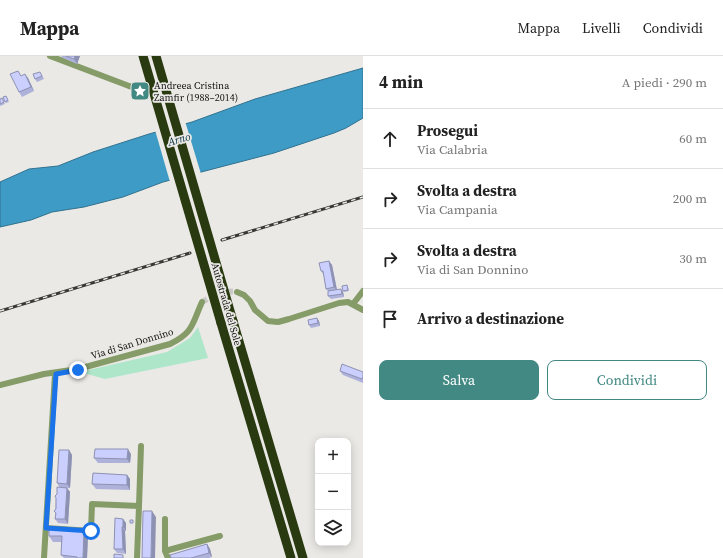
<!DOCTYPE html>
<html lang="it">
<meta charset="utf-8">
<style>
:root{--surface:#fff;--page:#f6f6f6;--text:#222;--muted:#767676;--line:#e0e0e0;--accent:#428984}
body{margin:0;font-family:"Source Serif 4",serif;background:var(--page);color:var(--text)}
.controls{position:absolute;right:12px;bottom:12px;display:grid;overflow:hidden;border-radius:8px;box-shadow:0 2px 10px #0003}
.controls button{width:36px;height:36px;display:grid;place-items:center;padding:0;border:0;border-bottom:1px solid var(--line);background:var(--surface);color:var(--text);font:20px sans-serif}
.stop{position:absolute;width:12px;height:12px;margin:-9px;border:3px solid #1a73e8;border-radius:50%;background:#fff}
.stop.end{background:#1a73e8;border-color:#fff;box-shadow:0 1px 4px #0008}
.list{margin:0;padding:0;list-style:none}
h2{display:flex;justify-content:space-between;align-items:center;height:52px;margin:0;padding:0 16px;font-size:17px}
h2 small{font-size:13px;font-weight:400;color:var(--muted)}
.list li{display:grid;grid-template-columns:26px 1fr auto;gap:12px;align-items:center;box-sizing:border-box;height:60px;padding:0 16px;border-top:1px solid var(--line)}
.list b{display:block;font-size:15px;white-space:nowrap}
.list p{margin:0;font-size:13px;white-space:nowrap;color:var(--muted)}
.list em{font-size:13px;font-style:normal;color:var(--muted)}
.actions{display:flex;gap:8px;padding:12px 16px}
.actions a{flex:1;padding:9px 0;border:1px solid var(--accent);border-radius:8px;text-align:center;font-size:14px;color:var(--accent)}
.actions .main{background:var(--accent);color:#fff}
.icon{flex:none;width:22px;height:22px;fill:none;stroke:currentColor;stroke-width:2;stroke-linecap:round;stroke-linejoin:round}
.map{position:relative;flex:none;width:363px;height:502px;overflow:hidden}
header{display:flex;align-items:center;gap:24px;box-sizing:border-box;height:56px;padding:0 20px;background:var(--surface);border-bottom:1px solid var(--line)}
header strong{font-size:19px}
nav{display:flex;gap:22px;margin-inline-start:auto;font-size:14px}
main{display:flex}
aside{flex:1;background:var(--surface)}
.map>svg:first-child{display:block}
.green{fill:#aee6ca}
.water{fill:#3e9bc5;stroke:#31728f}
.pier{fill:#eae9e5}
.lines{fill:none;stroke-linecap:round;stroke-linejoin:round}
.minor-tunnel{stroke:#cac9c5;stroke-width:6;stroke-dasharray:6 3;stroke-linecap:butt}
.minor{stroke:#859b68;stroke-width:6}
.highway{stroke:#2a3a10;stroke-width:9}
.rail-casing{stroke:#383836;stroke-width:3}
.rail{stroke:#eae9e5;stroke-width:1.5;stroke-dasharray:4.5;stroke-linecap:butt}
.highway-bridge{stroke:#2a3a10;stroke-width:9}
.wall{fill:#aeb2da}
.shaded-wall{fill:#8d91b2}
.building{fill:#cacffe;stroke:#8d91b2}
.route{stroke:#1a73e8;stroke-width:5}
.labels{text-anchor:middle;stroke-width:3.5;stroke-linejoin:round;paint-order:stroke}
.poi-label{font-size:10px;fill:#121211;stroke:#eae9e5;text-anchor:start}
.street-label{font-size:10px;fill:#121211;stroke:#eae9e5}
.water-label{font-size:11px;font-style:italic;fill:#093345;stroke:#eae9e5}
</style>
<header>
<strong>Mappa</strong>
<nav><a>Mappa</a><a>Livelli</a><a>Condividi</a></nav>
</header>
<main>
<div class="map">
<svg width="363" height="502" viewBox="0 0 363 502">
<rect width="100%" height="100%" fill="#eae9e5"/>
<path class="green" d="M198,271L208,302L105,323L80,316L167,296L190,282Z"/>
<path class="water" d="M363,12V62L346,72L334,77L274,97L163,126L123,141L84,151L52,156L31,164L0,171V126L29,113L58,110L93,96L149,78L192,66L255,43Z"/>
<path class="pier" d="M185,65L201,118L170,126L155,74Z"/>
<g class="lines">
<path class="minor-tunnel" d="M202,246C212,240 225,234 237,236"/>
<path class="minor" d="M50,0L129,30L145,34
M237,236L244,239L250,245L255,254L268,265L278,266L289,263L339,247L348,246L363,254
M353,248L363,235
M0,329L44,318L78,313L170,288C194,276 192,268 202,246
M139,450L141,390
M165,463V495L168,502
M46,472L91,475L92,448L139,450L137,502
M165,495L220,480
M44,502L55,318"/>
<path class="highway" d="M233,265L303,502
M221,267L291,502"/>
<defs>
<path id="rail" d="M222,184L363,141
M0,255L190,197"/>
</defs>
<use href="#rail" class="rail-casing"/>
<use href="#rail" class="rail"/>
<path class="highway-bridge" d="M143,0L221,267
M156,0L233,265"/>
</g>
<path class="wall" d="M61,0H80L77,8L63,2Z
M22,19L28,22L34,35L22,41L19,36Z
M42,19L44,23L37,26L35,23Z
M6,40L9,46L6,47L5,46Z
M0,43L3,44L5,48L0,50Z
M329,205L332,209L337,233L343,236L344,241L331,243L328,240V235L326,233L324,219L321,215Z
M347,229L348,231L349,235L344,236L343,235Z
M319,265L320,270L311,272L309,269Z
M340,315L363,316V327L343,319Z
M69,394L72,399L70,432H67L70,436L68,468L58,467L55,463L56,442L60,432L57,427Z
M131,398L130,407H98L94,402Z
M127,419L130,423V434L96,433L92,428Z
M123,463L126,467V475H125L126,498L117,497L114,493Z
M49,480H88L87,502H64L61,499L62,486H53Z
M207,488L210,493L212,501L209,502H171Z"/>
<path class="shaded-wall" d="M75,0H80L77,8L74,3Z
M25,18L28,22L34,35L31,31Z
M329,205L332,209L337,235L334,231Z
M341,233L343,236L344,241L342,238Z
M317,262L319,265L320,270L318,267Z
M128,393L131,398L130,407L127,403Z
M69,394L72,399L70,432L67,428Z
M127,419L130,423V434L127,429Z
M67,432L70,436L68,468L65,463Z
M152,455L156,461L155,502H151Z
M123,463L126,467V475L123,471Z
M122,471L125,475L126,498L123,493Z
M84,474L88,480L87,502H83Z
M207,488L210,493L212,501L209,497Z"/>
<path class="building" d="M66,0H75L74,3Z
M18,15L21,20L25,18L31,31L19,36L10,18Z
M40,16L42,20L35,23L33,18Z
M6,40L8,44L5,46L3,41Z
M2,42L4,46L0,48V43Z
M329,205L334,231L326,233L323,215H321L319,207Z
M347,229L348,234L343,235L342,230Z
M341,233L342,238L328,240V235Z
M317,262L318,267L309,269L308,264Z
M342,308L363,316V321L362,323L340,315Z
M95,393H128L127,403L94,402Z
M59,394H69L67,428L57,427Z
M93,417L127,419V429L92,428Z
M57,431L67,432L65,463H55L56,457L54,455L56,453V442L55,440L57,438Z
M143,455H152L151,502H142Z
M115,462L123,463V471H122L123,493H114Z
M130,464H133V467H130Z
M49,473L84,474L83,502H77V501L61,499L62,480H49Z
M207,488L209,497L191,502H171L170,499Z
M114,498L123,499V502H114Z"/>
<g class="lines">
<path class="route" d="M78,314L56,318L46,472L91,475"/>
</g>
<defs>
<symbol id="sight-square" viewBox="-11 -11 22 22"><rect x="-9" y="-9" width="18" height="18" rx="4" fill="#428984" stroke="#eae9e5"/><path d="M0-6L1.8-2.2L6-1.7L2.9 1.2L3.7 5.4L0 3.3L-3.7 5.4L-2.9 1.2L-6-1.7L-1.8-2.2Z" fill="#fff"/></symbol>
</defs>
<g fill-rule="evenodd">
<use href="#sight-square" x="129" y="24" width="22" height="22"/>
</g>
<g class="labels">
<g class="poi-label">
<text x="154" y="33">Andreea Cristina<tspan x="154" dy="12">Zamfir (1988–2014)</tspan></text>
</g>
<g class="street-label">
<text transform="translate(227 248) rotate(74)" y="4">Autostrada del Sole</text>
<text transform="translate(132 287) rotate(-17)" y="4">Via di San Donnino</text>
</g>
<g class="water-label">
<text transform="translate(179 83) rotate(-16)" y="4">Arno</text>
</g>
</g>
</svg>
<div class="controls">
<button>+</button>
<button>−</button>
<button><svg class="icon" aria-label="layers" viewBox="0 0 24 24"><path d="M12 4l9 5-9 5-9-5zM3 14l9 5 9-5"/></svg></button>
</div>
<div class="stop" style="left:91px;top:475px"></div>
<div class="stop end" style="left:78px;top:314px"></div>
</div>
<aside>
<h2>4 min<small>A piedi · 290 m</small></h2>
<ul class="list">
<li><svg class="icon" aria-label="ahead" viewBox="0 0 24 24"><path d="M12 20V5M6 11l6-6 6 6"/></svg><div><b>Prosegui</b><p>Via Calabria</p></div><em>60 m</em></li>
<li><svg class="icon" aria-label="right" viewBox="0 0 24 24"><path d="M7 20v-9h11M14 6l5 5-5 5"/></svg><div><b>Svolta a destra</b><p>Via Campania</p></div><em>200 m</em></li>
<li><svg class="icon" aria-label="right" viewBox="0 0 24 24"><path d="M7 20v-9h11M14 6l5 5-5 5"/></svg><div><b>Svolta a destra</b><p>Via di San Donnino</p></div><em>30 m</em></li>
<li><svg class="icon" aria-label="arrive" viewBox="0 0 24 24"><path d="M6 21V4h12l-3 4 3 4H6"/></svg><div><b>Arrivo a destinazione</b></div></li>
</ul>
<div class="actions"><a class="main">Salva</a><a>Condividi</a></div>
</aside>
</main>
